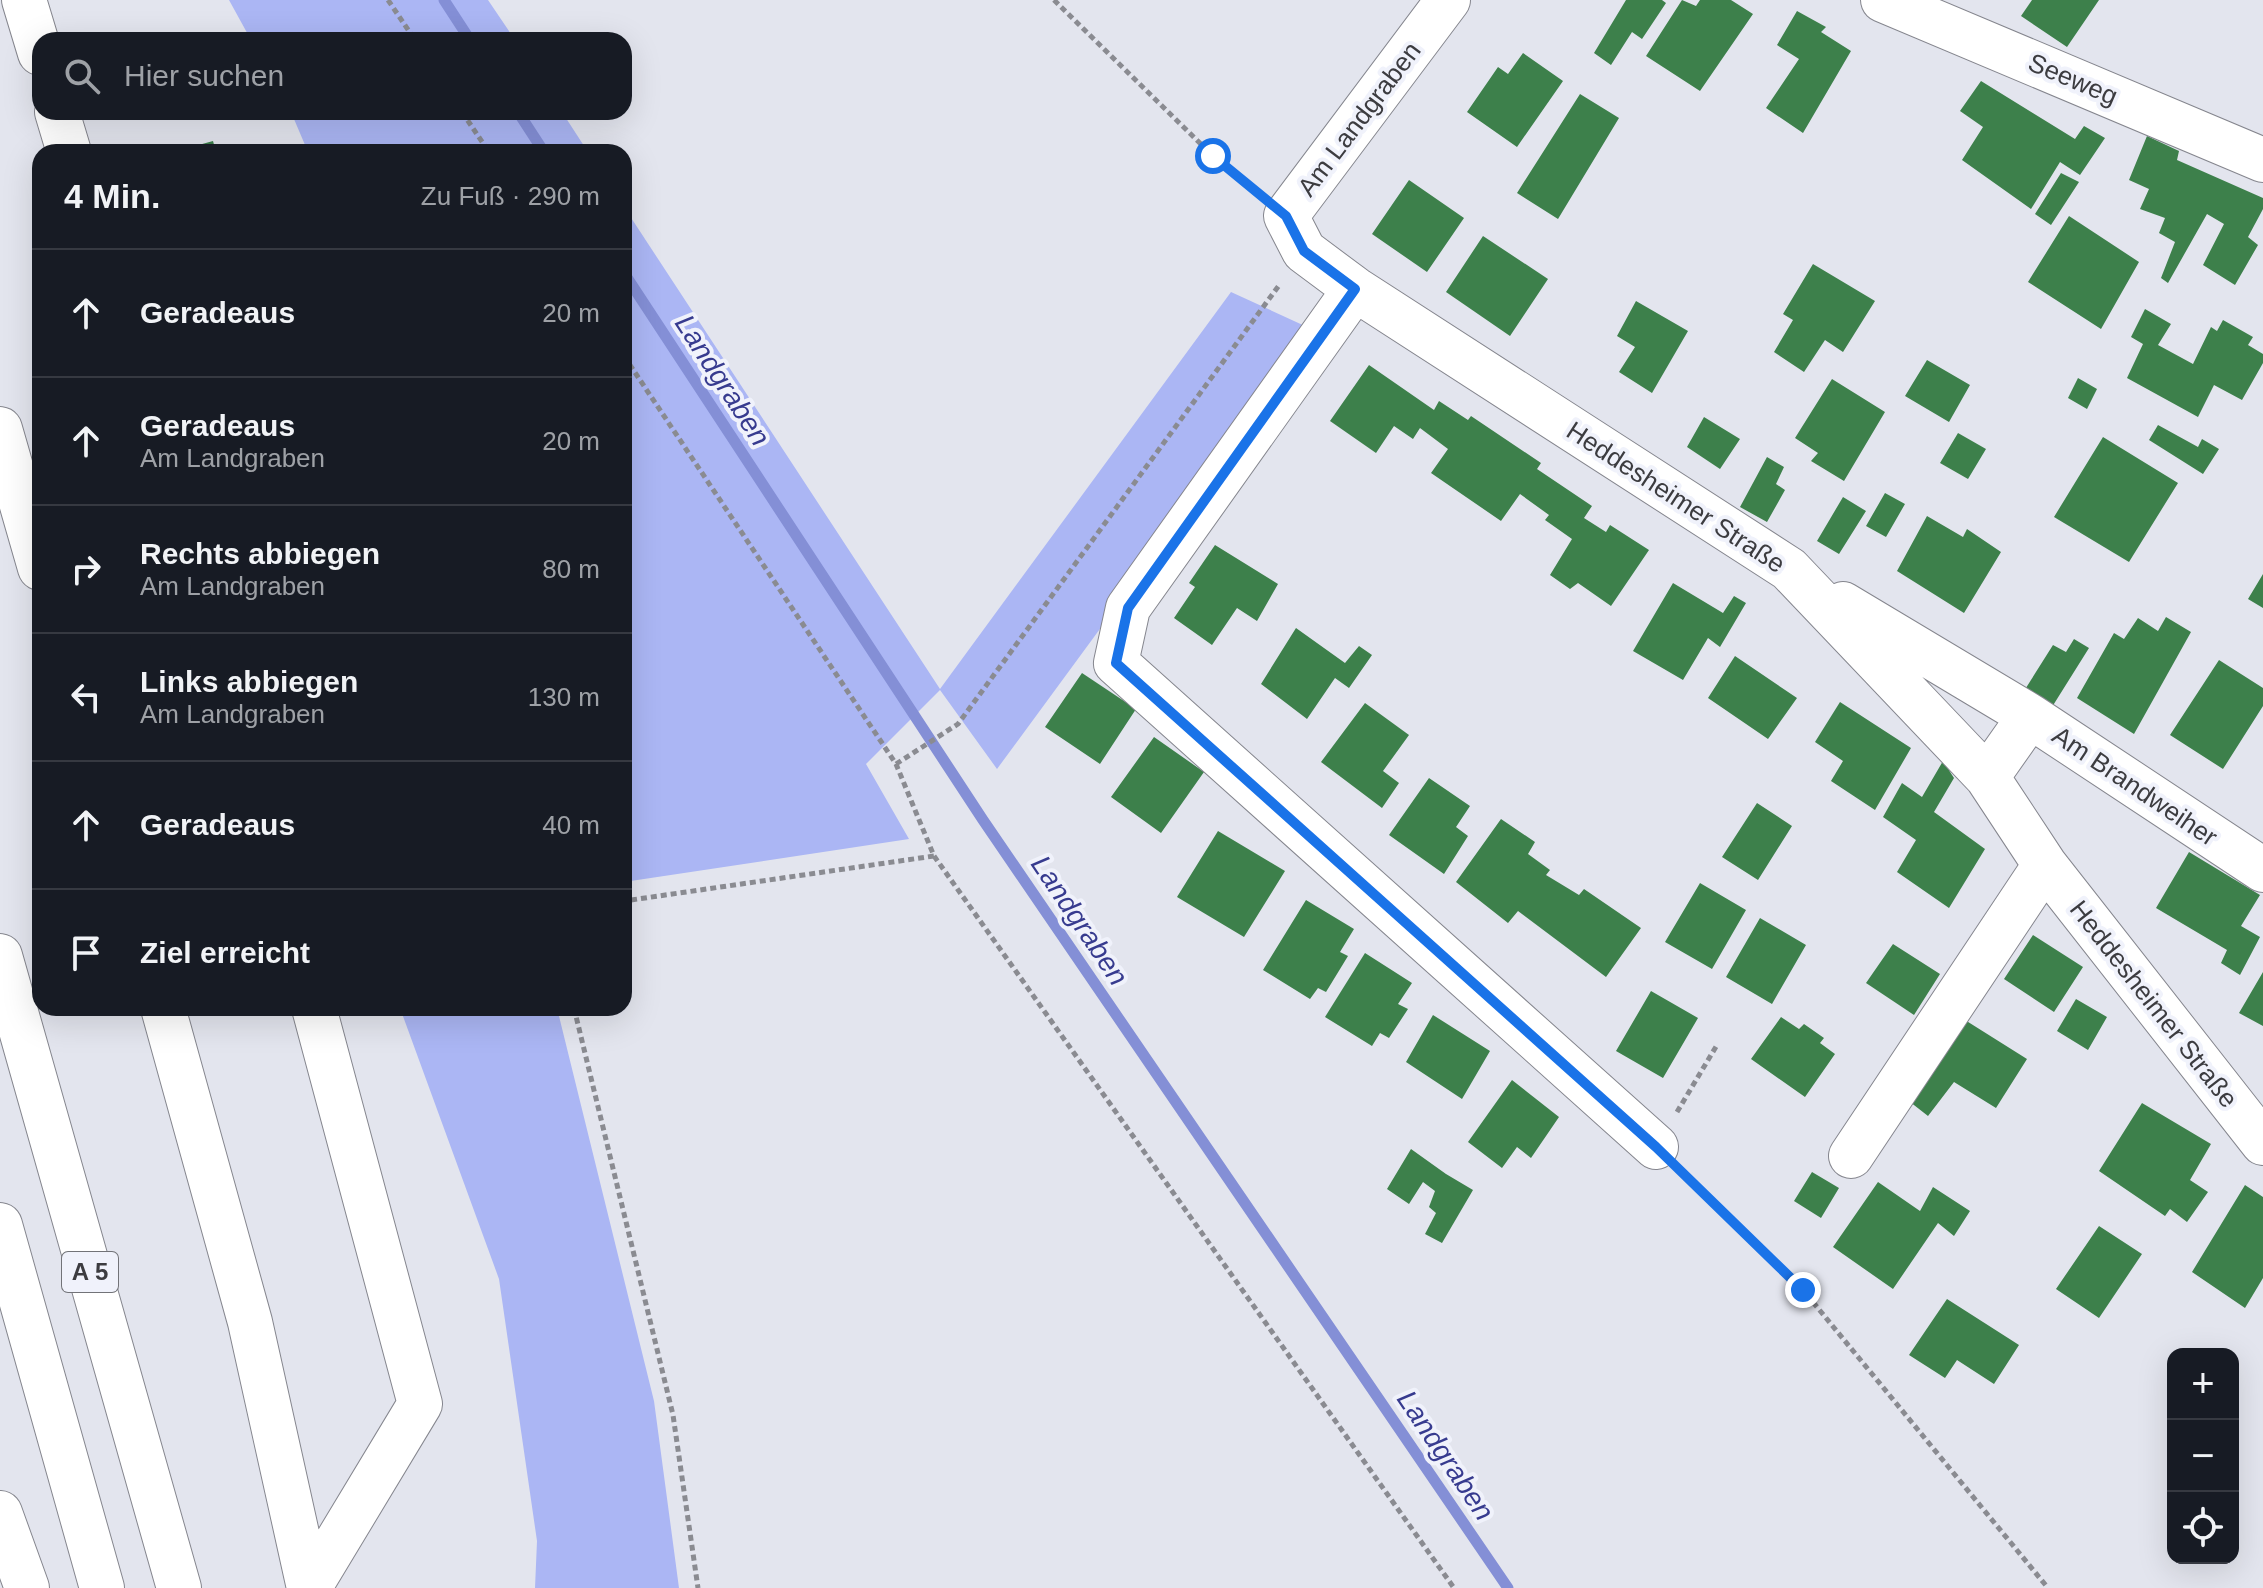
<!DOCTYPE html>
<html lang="de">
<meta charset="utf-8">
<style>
:root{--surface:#171b24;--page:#20242c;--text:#f1f3f6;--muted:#9ea1a6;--line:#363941}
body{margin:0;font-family:Helvetica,sans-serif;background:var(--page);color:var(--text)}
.controls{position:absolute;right:24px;bottom:24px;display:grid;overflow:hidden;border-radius:16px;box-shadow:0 8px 32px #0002}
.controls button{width:72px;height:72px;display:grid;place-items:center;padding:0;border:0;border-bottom:2px solid var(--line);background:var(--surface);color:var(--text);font:40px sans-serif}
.stop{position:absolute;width:24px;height:24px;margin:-18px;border:6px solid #1a73e8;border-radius:50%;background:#fff}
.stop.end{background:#1a73e8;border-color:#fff;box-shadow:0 2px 8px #0008}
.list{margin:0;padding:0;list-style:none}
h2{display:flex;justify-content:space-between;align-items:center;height:104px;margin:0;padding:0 32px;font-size:34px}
h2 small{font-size:26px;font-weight:400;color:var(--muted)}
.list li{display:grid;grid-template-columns:52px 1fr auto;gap:24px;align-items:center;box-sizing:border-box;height:128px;padding:0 32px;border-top:2px solid var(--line)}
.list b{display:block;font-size:30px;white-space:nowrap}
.list p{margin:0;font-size:26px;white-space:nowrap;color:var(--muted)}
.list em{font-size:26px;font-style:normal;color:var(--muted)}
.icon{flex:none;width:44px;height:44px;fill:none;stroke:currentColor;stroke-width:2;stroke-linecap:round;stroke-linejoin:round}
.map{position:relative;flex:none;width:2263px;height:1588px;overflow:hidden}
.search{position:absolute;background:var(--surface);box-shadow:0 8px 32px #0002;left:32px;top:32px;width:600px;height:88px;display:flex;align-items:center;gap:20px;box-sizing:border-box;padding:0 28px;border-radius:24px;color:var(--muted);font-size:30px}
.panel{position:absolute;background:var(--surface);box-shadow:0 8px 32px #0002;left:32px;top:144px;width:600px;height:872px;border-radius:24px}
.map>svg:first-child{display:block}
.green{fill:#abb6f4}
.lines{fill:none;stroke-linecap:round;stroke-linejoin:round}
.stream{stroke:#848fd6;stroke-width:11}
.building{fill:#3d804b}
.minor-casing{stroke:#85868e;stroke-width:46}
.highway-casing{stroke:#85868e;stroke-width:46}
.path{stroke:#8a8b91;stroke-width:5;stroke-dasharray:6 4;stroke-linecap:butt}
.minor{stroke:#fff;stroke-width:44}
.highway{stroke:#fff;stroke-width:44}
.route{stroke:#1a73e8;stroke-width:10}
.labels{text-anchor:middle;stroke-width:8;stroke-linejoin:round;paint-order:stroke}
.shield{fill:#f0f2fb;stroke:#727378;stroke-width:2}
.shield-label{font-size:24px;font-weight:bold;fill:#3c3c40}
.street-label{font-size:26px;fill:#3c3c40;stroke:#f0f2fb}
.water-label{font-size:28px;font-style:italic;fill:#373b8f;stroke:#f0f2fb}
</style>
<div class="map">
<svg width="2263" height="1588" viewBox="0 0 2263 1588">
<rect width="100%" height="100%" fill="#e3e5ee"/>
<path class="green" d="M229,0H488L515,40H251Z
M291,112H562L588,152H308Z
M624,207L940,689L1231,292L1318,332L997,769L940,690L866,764L909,839L624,882Z
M400,1008H557L654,1401L679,1588H535L537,1541L499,1279Z"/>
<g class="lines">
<path class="stream" d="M444,0L470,40
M518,112L544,152
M624,273L983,820L1508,1588"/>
</g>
<path class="building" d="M1626,0H1662L1666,3L1642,39L1632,32L1611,65L1594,53Z
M1682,0L1696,6L1700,0H1731L1753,14L1700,91L1646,56Z
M2032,0H2099L2067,47L2021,16Z
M1797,11L1826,27L1821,32L1851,51L1803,133L1766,108L1799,59L1777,45Z
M1523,53L1563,81L1517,147L1467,112L1498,67L1508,74Z
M1981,81L2075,139L2084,126L2105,138L2080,175L2060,162L2031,209L1962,160L1983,127L1960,111Z
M1580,94L1619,118L1558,219L1517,193Z
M2147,136L2179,151L2177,160L2263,198V209L2248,237L2258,245L2235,285L2203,265L2224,224L2207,214L2168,283L2161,278L2175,242L2159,233L2165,218L2140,209L2149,189L2129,180Z
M213,141L216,152H177V151Z
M2061,173L2079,182L2051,225L2035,214Z
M1409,180L1464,218L1427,272L1372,234Z
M2069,216L2139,262L2101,329L2028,282Z
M1483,236L1548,279L1510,336L1446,292Z
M1813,264L1875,301L1843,352L1825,340L1804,372L1774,352L1793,320L1783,314Z
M1636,301L1688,331L1652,393L1619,372L1635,347L1617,336Z
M2145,309L2171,324L2158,345L2193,364L2211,327L2217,331L2223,320L2253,337L2248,345L2263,354V363L2242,400L2214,385L2198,417L2127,378L2143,344L2131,337Z
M1927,360L1970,385L1949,422L1905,396Z
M1369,365L1434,410L1439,401L1468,420L1471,416L1541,463L1537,469L1592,506L1584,518L1606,532L1610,525L1649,550L1611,606L1578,583L1570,589L1550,575L1572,539L1545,520L1549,515L1520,494L1501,521L1431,473L1448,449L1420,428L1413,439L1394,426L1376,453L1330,421Z
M2078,378L2097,389L2087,409L2068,398Z
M1832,379L1885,412L1844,481L1811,461L1818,453L1795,438Z
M1704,417L1740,439L1720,469L1687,447Z
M2158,425L2198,447L2202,439L2219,449L2203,474L2149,440Z
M1958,433L1986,449L1968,479L1940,463Z
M2103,437L2178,483L2129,562L2054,517Z
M1767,457L1784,467L1776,484L1785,490L1767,522L1740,507Z
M1885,493L1905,504L1886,537L1866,526Z
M1843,497L1866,511L1839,554L1817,541Z
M1927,516L1963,537L1967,529L2001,552L1964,613L1897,571Z
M1215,545L1278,584L1257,621L1237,608L1212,645L1174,618L1195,587L1189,583Z
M2263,574V608L2248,599Z
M1673,583L1723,613L1734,596L1746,603L1720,647L1708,638L1683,680L1633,651Z
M2166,617L2191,632L2134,734L2077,698L2114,633L2124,639L2138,618L2158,631Z
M1296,628L1345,663L1359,646L1372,655L1349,688L1335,678L1307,719L1261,684Z
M2074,639L2089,648L2052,707L2024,691L2053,645L2066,652Z
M1735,656L1797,698L1768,739L1708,698Z
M2219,660L2263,688V706L2223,769L2170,735Z
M1082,673L1136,709L1100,764L1045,727Z
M1840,702L1911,748L1875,810L1831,781L1843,761L1815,742Z
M1365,703L1409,735L1383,771L1399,783L1382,808L1321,762Z
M1154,737L1204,772L1161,833L1111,797Z
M1943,761L1954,778L1934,812L1985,849L1949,908L1897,872L1916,840L1883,817L1902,783L1922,797Z
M1429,778L1470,806L1456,827L1468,836L1444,874L1389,835Z
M1757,803L1792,826L1758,880L1722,857Z
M1501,819L1535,842L1528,854L1550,870L1546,875L1579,895L1584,889L1641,928L1606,977L1518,911L1508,923L1456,882Z
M1218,831L1285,871L1244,937L1177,897Z
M2189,852L2260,895L2241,926L2260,937L2240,975L2221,963L2227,950L2156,908Z
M1700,883L1746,910L1712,969L1665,942Z
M1306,900L1354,929L1340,952L1348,956L1326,992L1318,988L1310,999L1263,970Z
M1760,918L1806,945L1772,1004L1726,977Z
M2033,935L2083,967L2054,1012L2004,979Z
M1893,944L1940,974L1914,1015L1866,983Z
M1365,953L1412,983L1398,1004L1408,1009L1389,1038L1380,1033L1372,1046L1325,1017Z
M2263,972V1026L2239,1013Z
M1651,991L1698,1018L1663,1078L1616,1051Z
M2076,999L2107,1017L2088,1050L2057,1031Z
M1433,1015L1490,1051L1462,1099L1406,1062Z
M1957,1015L2027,1059L1996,1108L1954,1082L1928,1116L1905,1098Z
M1781,1017L1799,1029L1804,1024L1824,1038L1820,1043L1835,1054L1805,1097L1751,1059Z
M1512,1080L1559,1117L1531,1158L1517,1147L1502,1168L1468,1142Z
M2142,1103L2211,1144L2190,1180L2208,1192L2187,1222L2170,1209L2165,1216L2099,1171Z
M1411,1149L1446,1174L1473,1190L1442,1243L1425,1234L1436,1213L1429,1207L1435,1191L1423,1182L1409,1204L1387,1189Z
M1812,1172L1839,1188L1821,1218L1794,1201Z
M1878,1182L1920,1211L1933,1187L1970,1211L1954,1236L1938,1223L1893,1289L1833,1247Z
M2245,1185L2263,1197V1278L2245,1308L2192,1272Z
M2099,1226L2142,1254L2099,1318L2056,1289Z
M1947,1299L2019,1345L1994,1384L1957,1360L1945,1378L1909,1355Z"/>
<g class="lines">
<defs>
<path id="minor" d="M24,0L40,53
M1448,0L1286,216L1304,251L1355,289L1789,569L1987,777L2045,865L2263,1143
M1883,0L2263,160
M57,112L69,152
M1355,289L1128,608L1116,663L1656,1147
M0,429L40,568
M1843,604L2030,716
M1987,777L2030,716L2263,870
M163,1008L250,1322L309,1588
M1851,1156L2045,865
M0,1513L27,1588
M309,1588L420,1404L314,1008"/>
<path id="highway" d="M0,956L179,1588
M0,1225L102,1588"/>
</defs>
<use href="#minor" class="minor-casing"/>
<use href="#highway" class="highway-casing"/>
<path class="path" d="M388,0L415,40
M1054,0L1213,156L1255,190
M462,112L489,152
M624,356L896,764L934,856L624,901
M896,764L958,724L1280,284
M934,856L1454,1588
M574,1008L673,1415L698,1588
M1677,1112L1717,1045
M1685,1176L1803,1290L2048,1588"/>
<use href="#minor" class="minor"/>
<use href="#highway" class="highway"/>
</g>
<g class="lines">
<path class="route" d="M1213,156L1286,216L1304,251L1355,289L1128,608L1116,663L1656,1147L1803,1290"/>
</g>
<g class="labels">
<rect class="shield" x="62" y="1252" width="56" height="40" rx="6"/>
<g class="shield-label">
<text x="90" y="1280">A 5</text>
</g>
<g class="street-label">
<text transform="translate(2073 79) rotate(23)" y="9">Seeweg</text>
<text transform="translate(1359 119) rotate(-53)" y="9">Am Landgraben</text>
<text transform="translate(1676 497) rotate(33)" y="9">Heddesheimer Straße</text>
<text transform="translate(2135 786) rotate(34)" y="9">Am Brandweiher</text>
<text transform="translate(2154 1004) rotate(52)" y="9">Heddesheimer Straße</text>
</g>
<g class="water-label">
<text transform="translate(723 380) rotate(57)" y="10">Landgraben</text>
<text transform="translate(1080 920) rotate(56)" y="10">Landgraben</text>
<text transform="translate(1446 1455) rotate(56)" y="10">Landgraben</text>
</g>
</g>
</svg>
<div class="controls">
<button>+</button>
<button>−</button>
<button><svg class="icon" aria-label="locate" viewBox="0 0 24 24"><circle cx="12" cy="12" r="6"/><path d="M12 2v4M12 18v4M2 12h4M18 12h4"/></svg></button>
</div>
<div class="stop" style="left:1213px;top:156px"></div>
<div class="stop end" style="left:1803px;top:1290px"></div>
<div class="search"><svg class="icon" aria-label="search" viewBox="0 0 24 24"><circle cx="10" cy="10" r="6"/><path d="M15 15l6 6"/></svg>Hier suchen</div>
<section class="panel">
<h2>4 Min.<small>Zu Fuß · 290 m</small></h2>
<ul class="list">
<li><svg class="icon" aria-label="ahead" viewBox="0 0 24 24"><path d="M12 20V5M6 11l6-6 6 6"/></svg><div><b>Geradeaus</b></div><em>20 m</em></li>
<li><svg class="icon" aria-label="ahead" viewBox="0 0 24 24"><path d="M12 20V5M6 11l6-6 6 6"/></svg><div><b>Geradeaus</b><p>Am Landgraben</p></div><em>20 m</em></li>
<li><svg class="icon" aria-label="right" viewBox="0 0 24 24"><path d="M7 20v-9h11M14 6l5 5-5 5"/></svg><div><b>Rechts abbiegen</b><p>Am Landgraben</p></div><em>80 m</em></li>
<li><svg class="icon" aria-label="left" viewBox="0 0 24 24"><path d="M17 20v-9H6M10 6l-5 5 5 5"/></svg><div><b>Links abbiegen</b><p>Am Landgraben</p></div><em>130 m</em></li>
<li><svg class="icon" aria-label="ahead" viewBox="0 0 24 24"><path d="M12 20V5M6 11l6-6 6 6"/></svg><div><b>Geradeaus</b></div><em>40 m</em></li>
<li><svg class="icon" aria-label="arrive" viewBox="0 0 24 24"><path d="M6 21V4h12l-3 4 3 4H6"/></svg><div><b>Ziel erreicht</b></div></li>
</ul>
</section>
</div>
